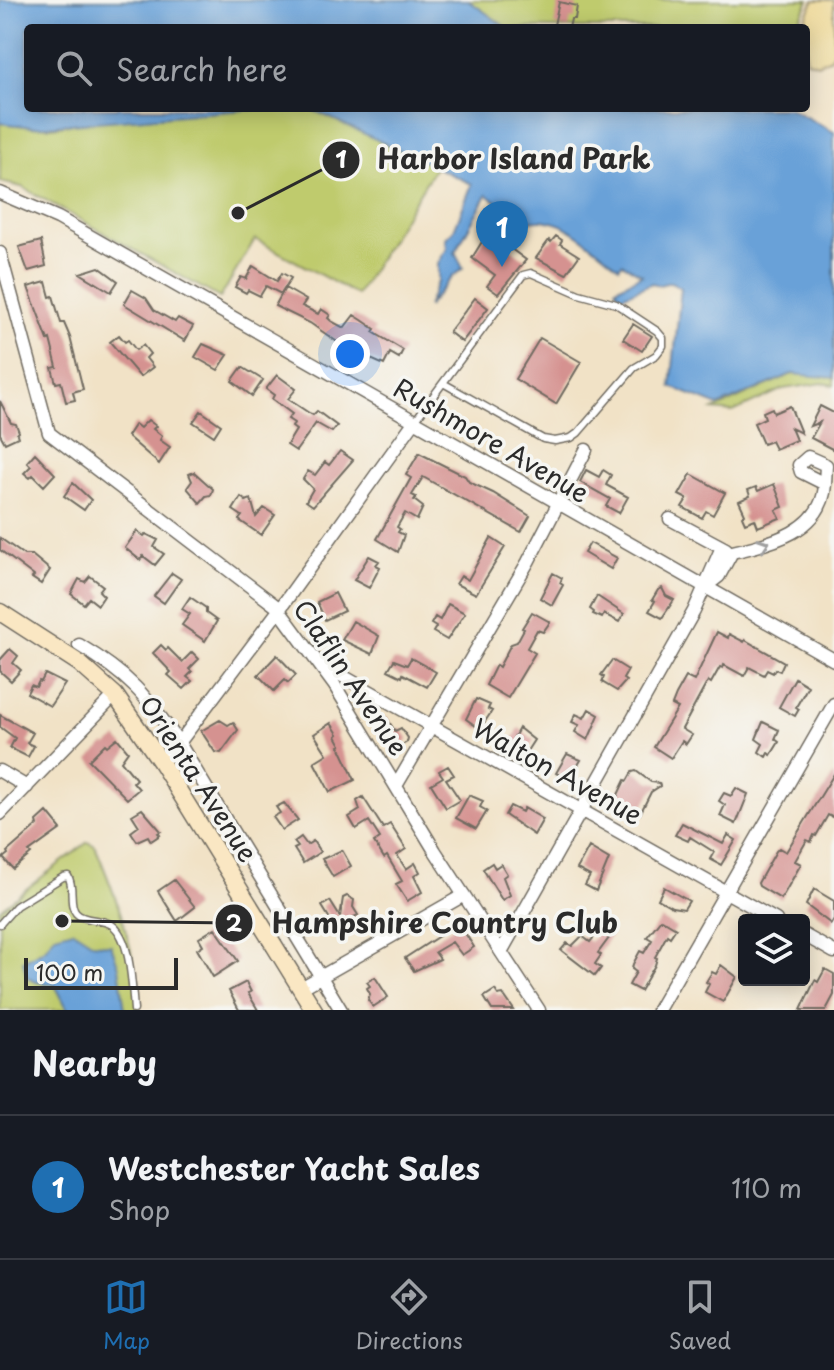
<!DOCTYPE html>
<style>
:root{--surface:#171b24;--page:#20242c;--text:#f1f3f6;--muted:#9ea1a6;--line:#363941;--accent:#1f6fb2}
body{margin:0;font-family:"Playpen Sans",sans-serif;background:var(--page);color:var(--text)}
.controls{position:absolute;right:24px;bottom:24px;display:grid;overflow:hidden;border-radius:8px;box-shadow:0 4px 20px #0003}
.controls button{width:72px;height:72px;display:grid;place-items:center;padding:0;border:0;border-bottom:2px solid var(--line);background:var(--surface);color:var(--text);font:40px sans-serif}
.scale{position:absolute;left:24px;bottom:20px;width:154px;box-sizing:border-box;padding-left:8px;border:4px solid #2b2b2b;border-top:0;font-size:22px;line-height:28px;white-space:nowrap;color:#2b2b2b;-webkit-text-stroke:6px #f6f6f2;paint-order:stroke}
.you{position:absolute;left:350px;top:354px;width:28px;height:28px;margin:-20px;border:6px solid #fff;border-radius:50%;background:#1a73e8;box-shadow:0 0 0 12px #1a73e833}
.badge{display:grid;place-items:center;width:52px;height:52px;border-radius:50%;background:var(--accent);color:#fff;font-size:26px;font-weight:700}
.pin{position:absolute;translate:-50% -66px;filter:drop-shadow(0 2px 4px #0008)}
.pin::after{content:'';position:absolute;top:42px;width:28px;height:24px;background:inherit;clip-path:polygon(0 0,100% 0,50% 100%)}
.list{margin:0;padding:0;list-style:none}
h2{display:flex;justify-content:space-between;align-items:center;height:104px;margin:0;padding:0 32px;font-size:34px}
h2 small{font-size:26px;font-weight:400;color:var(--muted)}
.list li{display:grid;grid-template-columns:52px 1fr auto;gap:24px;align-items:center;box-sizing:border-box;height:144px;padding:0 32px;border-top:2px solid var(--line)}
.list b{display:block;font-size:30px;white-space:nowrap}
.list p{margin:0;font-size:26px;white-space:nowrap;color:var(--muted)}
.list em{font-size:26px;font-style:normal;color:var(--muted)}
.icon{flex:none;width:44px;height:44px;fill:none;stroke:currentColor;stroke-width:2;stroke-linecap:round;stroke-linejoin:round}
.map{position:relative;flex:none;width:834px;height:1010px;overflow:hidden}
.search{position:absolute;background:var(--surface);box-shadow:0 4px 20px #0003;left:24px;right:24px;top:24px;height:88px;display:flex;align-items:center;gap:20px;box-sizing:border-box;padding:0 28px;border-radius:8px;color:var(--muted);font-size:30px}
.sheet{height:248px;background:var(--surface)}
nav{display:flex;justify-content:space-around;align-items:center;box-sizing:border-box;height:112px;border-top:2px solid var(--line);background:var(--surface);font-size:22px;color:var(--muted)}
nav a{display:grid;justify-items:center;gap:4px}
nav .on{color:var(--accent)}
.map>svg:first-child{display:block}
.green{fill:#bfcb6d;stroke:#757b4c;stroke-width:2}
.sand{fill:#eeda9e;stroke:#8c8264;stroke-width:2}
.water{fill:#69a1d8;stroke:#4a6682;stroke-width:2}
.building{fill:#d59290}
.lines{fill:none;stroke-linecap:round;stroke-linejoin:round}
.lane-casing{stroke:#706b61;stroke-width:9}
.street-casing{stroke:#706b61;stroke-width:15}
.secondary-casing{stroke:#706b61;stroke-width:19}
.lane{stroke:#fff;stroke-width:6}
.street{stroke:#fff;stroke-width:12}
.secondary{stroke:#fae7c3;stroke-width:16}
.oneway{stroke:#a0a0a0}
.labels{text-anchor:middle;stroke-width:7;stroke-linejoin:round;paint-order:stroke}
.street-label{font-size:26px;fill:#2b2b2b;stroke:#f6f6f2}
.leader{fill:none;stroke:#2b2b2b;stroke-width:3}
.callout-dot{fill:#2b2b2b;stroke:#f6f6f2;stroke-width:3}
.mark-label{font-size:24px;text-anchor:middle;font-weight:bold;fill:#fff}
.callout-label{font-size:28px;text-anchor:middle;font-weight:bold;fill:#2b2b2b;stroke:#f6f6f2;stroke-width:7;stroke-linejoin:round;paint-order:stroke}
</style>
<div class="map">
<svg width="834" height="1010" viewBox="0 0 834 1010">
<rect width="100%" height="100%" fill="#f6f6f2"/>
<filter id="ink" filterUnits="userSpaceOnUse"><feTurbulence type="fractalNoise" baseFrequency=".0125" numOctaves="2"/><feDisplacementMap in="SourceGraphic" scale="16" xChannelSelector="R" yChannelSelector="G"/><feConvolveMatrix kernelMatrix="1 2 1 2 8 2 1 2 1" color-interpolation-filters="sRGB"/></filter>
<filter id="wash" filterUnits="userSpaceOnUse"><feTurbulence type="fractalNoise" baseFrequency=".006" numOctaves="4" result="noise"/><feDisplacementMap in="SourceGraphic" scale="32" xChannelSelector="R" yChannelSelector="G"/><feGaussianBlur stdDeviation="1.8" result="paint"/><feColorMatrix in="noise" values="0 0 0 0 0 0 0 0 0 0 0 0 0 0 0 0 0 1.4 0 .05"/><feComposite in="paint" operator="in"/></filter>
<g filter="url(#wash)">
<rect width="100%" height="100%" fill="#f1e2c6"/>
<path class="green" d="M468,0H809L796,28H507Z
M269,108H309L436,166L357,295L255,239L220,298L22,187L0,182V123L52,127L89,121Z
M792,374L830,375L834,378V385L823,383L783,389L733,412L713,410Z
M88,842L95,846C118,901 136,949 139,1010H0V909Z"/>
<path class="sand" d="M814,0H834V50L831,58L817,64L806,60V28H801Z"/>
<path class="water" d="M0,0H468L507,28H28V108H269L33,127L0,123Z
M309,108H789L834,132V378L792,374L718,406L671,387L681,288L671,282L659,285L652,283L620,297L616,288L642,275L622,263L619,267C595,249 560,211 527,222L487,195L455,252L463,268L451,278L427,307L438,281V263L447,249L446,238L454,230L472,184Z
M73,930L93,943L111,945L119,967L125,1010H68L55,985L36,982L27,977L23,961L45,949L55,935Z"/>
<g id="blocks">
<path class="building" d="M559,2L577,6L575,19H571L569,28L554,25Z
M488,232L526,260L498,294L487,286L495,275L472,258Z
M556,236L562,240L560,244L579,256L566,274L536,258L549,240L551,242Z
M41,241L46,266L28,271L19,247Z
M253,266L277,281L282,273L291,278L281,294L266,286L260,296L248,290L246,293L235,287L241,277L246,279Z
M99,267L118,281L111,292L80,273Z
M46,282L50,297L53,296L61,323H64L70,337L83,389L73,392L75,400L66,402L61,382L56,383L52,368L57,367L50,339L48,340L28,287Z
M285,288L306,300L302,306L318,314L321,309L330,315L328,318L331,321L344,328L354,315L362,320L375,329L373,332L403,350L399,358L390,353L384,365L364,356L362,359L310,323L275,306Z
M132,290L146,298L154,310L175,322L178,318L193,326L185,341L124,304Z
M475,298L488,308L462,342L449,332Z
M633,324L652,336L642,351L623,339Z
M119,335L125,342L128,340L136,350L143,345L150,354L146,358L153,367L140,377L110,342Z
M540,338L581,362L556,404L515,379Z
M203,344L228,355L218,370L195,357Z
M242,367L263,380L252,396L232,381Z
M277,375L296,389L288,399L309,413L313,415L317,411L337,426L332,432L316,423L296,451L287,445L296,430L292,427L294,423L288,419L292,414L272,399L274,395L266,389Z
M0,401L11,423L16,424L19,432L17,434L18,437L5,443L0,434Z
M790,406L801,433L791,428L796,440L775,449L771,441L763,444L754,423L765,418L763,412L772,408L774,413Z
M820,406L834,413V450L811,438L820,422L810,426Z
M201,411L221,425L214,436L193,422Z
M148,420L156,426L153,429L162,436L160,440L170,447L159,464L127,436L135,424L140,428Z
M340,451L353,460L313,506L306,501L313,489L303,479L308,471L315,475L325,462L329,465Z
M35,453L55,474L44,486L33,475L30,478L24,473L31,466L27,462Z
M419,453L465,476L469,482L493,493L530,516L521,532L423,477L412,495L416,497L414,500L423,507L417,520L405,513L397,527L400,529L398,532L404,535L398,552L377,539L411,478L406,475Z
M586,470L599,477L603,470L611,475L606,485L628,497L619,513L606,506L610,499L580,482Z
M194,472L213,489L211,495L206,496L200,503L187,488L192,481L189,474Z
M691,474L725,493L713,515L706,511L702,518L682,507L687,499L679,495Z
M73,483L91,500L84,510L64,496Z
M774,484L783,507L776,510L780,518L758,527L755,519L745,523L742,516L745,514L739,501L750,496L748,490L756,487L758,491Z
M241,497L246,501L251,499L256,517L264,508L275,515L261,535L239,520L242,516L233,510Z
M137,531L144,536L146,534L158,540L154,547L164,554L155,565L143,556L140,560L125,548Z
M0,538L24,555H32L50,570L41,584L32,578L34,576L0,550Z
M491,538L505,547L476,594L456,584L461,576L468,580Z
M590,543L617,558L611,569L584,553Z
M369,556L379,561L376,565L380,567L369,588L354,580Z
M172,573L181,579L164,603L154,596Z
M553,573L562,578L560,583L563,585L552,605L540,598Z
M90,576L103,586L99,591L104,596L98,605L89,598L84,604L71,594L79,579L85,582Z
M662,588L666,596L674,600L662,618L649,611L655,601L652,600L658,590Z
M335,593L344,611L325,620L317,602Z
M597,596L624,614L619,622L604,614L602,618L593,614L594,612L590,609Z
M190,597L206,608V613L217,621L205,641L182,625L190,614L182,609Z
M448,604L465,613L447,640L433,632L436,627L431,624L435,617L440,620Z
M532,612L550,622L543,632L537,630L527,648L535,653L508,698L486,685L496,665L499,667L511,644L517,642L524,629L522,628Z
M353,621L379,636L372,654L342,640Z
M717,632L728,638L729,634L744,642L745,640L784,662L780,671L775,669L773,673L767,670L764,675L749,667L744,676L724,665L723,668L720,667L711,683L708,681L682,729L692,735L686,744L682,741L671,758L654,747L678,708L672,705L676,695L686,677L694,681Z
M161,645L166,650L168,648L182,662L192,652L199,659L189,669L192,672L187,677L192,681L184,689L168,675L171,672L153,653Z
M10,649L18,656L13,663L21,670L11,681L0,671V660Z
M277,655L296,675L288,683L285,680L274,691L258,675Z
M411,658L436,672L427,687L403,674L402,677L388,670L394,660L407,665Z
M612,660L628,670L623,679L626,681L617,691L602,682L604,677L601,675Z
M45,674L65,684L50,706L27,693L31,685L36,687L39,681L41,682Z
M795,678L808,686L796,707L799,709L795,716L779,707Z
M476,699L490,705L488,709L492,711L480,729L466,719Z
M589,709L599,715L588,740L575,732L579,725L572,722L576,714L584,718Z
M0,715L33,733L27,743L34,746L28,757L10,748L15,738L0,727Z
M386,717L395,731L401,728L408,738L407,742L397,748L380,721Z
M220,720L228,725L233,722L238,730L221,753L215,752L201,731Z
M763,722L779,730L775,739L779,742L771,755L768,753L766,757L759,752L763,744L756,739Z
M331,723L338,734L336,736L341,745L339,746L355,780L330,792L314,762L327,754L314,734Z
M519,728L534,740L525,754L510,745Z
M117,738L128,751L121,761L136,779L133,782L139,789L127,799L89,760L105,744L107,746Z
M567,754L581,760L569,780L556,773Z
M448,766L454,775L446,779L460,800L446,808L431,784L443,777L439,771Z
M636,771L651,782L659,783L660,786L651,792L640,814L615,801L625,780L627,781L632,772Z
M834,774V818L828,815L816,836L814,835L811,842L807,840L795,861L801,864L781,899L759,886L758,883L776,851L779,848L786,852Z
M736,788L748,794L736,824L720,816L725,805L719,801L724,793L731,796Z
M469,795L483,801L480,807L487,811L476,829L456,818Z
M363,797L383,828L390,824L406,849L397,855L406,869L415,863L420,872L414,876L422,892L407,901L396,884L402,881L387,856L384,858L374,842L380,838L369,821L356,829L349,817L360,810L357,801Z
M284,803L298,820L282,830L273,817L280,813L276,807Z
M510,806L522,812L524,808L543,819L534,835L505,815Z
M142,809L161,831L158,833L160,835L151,841L148,836L137,841L131,832L139,826L132,815Z
M47,812L61,829L29,852L31,854L13,869L3,858L8,854L7,852L38,825L37,821Z
M682,823L723,844L728,835L736,840L721,865L710,859L714,852L690,837L688,841L675,835Z
M301,837L307,845L313,841L320,852L303,863L294,849L298,847L294,842Z
M589,847L609,859L596,891L585,885L590,876L577,869Z
M342,850L351,866L333,877L322,859Z
M492,863L495,868L501,864L507,874L503,877L510,895L502,900L483,869Z
M174,880L195,907L177,921L158,891Z
M664,887L689,901L684,909L672,907L658,899Z
M814,889L834,901V919L831,924L806,905Z
M347,896L354,900L353,907L358,915L354,917L359,926L345,931L343,927L337,930L339,921L333,924L322,906L330,901L340,917L343,898Z
M661,919L676,928L670,937L667,935L655,957L657,958L655,965L640,991L629,985L636,972L632,969L633,964L640,951L644,953L652,940L647,937Z
M456,925L458,929L461,927L474,947L462,955L452,942L435,952L440,959L414,971L405,958Z
M602,927L612,934L598,953L601,955L595,964L601,968L595,976L561,950L567,943L572,946L582,936L590,942Z
M215,928L238,961L213,977L197,949L203,945L199,938Z
M721,965L737,977L723,1002L705,992L709,984L706,982L712,972L716,974Z
M825,969L834,974V995L826,1010H801L815,980L818,982Z
M375,977L388,997L373,1007L368,1000L370,994L367,988L370,986L367,982Z
M246,982L251,992L248,993L258,1010H239L229,991Z
M495,990L498,995L503,994L514,1010H492L484,997Z"/>
</g>
</g>
<g filter="url(#ink)">
<use href="#blocks" fill-opacity="0" stroke="#706b61" stroke-width="2"/>
<g class="lines">
<defs>
<path id="lane" d="M414,422L523,275L531,273L579,294L616,304L657,331L663,338V346L656,355L634,368L578,433L571,438L555,441L543,439L443,383
M0,924L16,906L63,877L68,876C75,887 68,904 76,913C84,922 102,918 112,925C131,938 132,988 134,1010"/>
<path id="street" d="M0,193L58,218L834,660
M0,253L49,433L276,606L335,686L435,851L539,1010
M808,457L826,465L825,484L801,472L799,465Z
M670,519L726,549
M705,587L719,576L732,552C770,544 823,531 825,484
M79,645C129,675 146,695 179,743L341,1010
M323,665L776,920
M161,762L179,743L279,610L414,422
M0,771L27,787
M396,786L528,562L586,450
M0,814L115,695
M804,935L834,952
M501,952L694,611L722,547
M301,988L464,895
M658,1010L834,704"/>
<path id="secondary" d="M0,612L79,663L115,695L161,762L314,1010"/>
</defs>
<use href="#lane" class="lane-casing"/>
<use href="#street" class="street-casing"/>
<use href="#secondary" class="secondary-casing"/>
<use href="#lane" class="lane"/>
<use href="#street" class="street"/>
<use href="#secondary" class="secondary"/>
</g>
<defs><path id="oneway-chevron" d="M-2-3.5L2.5 0L-2 3.5" fill="none" stroke-width="1.6" stroke-linecap="round" stroke-linejoin="round" transform="scale(2)"/></defs>
<use class="oneway" href="#oneway-chevron" transform="translate(764 544) rotate(-19)"/>
</g>
<g class="labels">
<g class="street-label">
<text transform="translate(491 441) rotate(30)" y="9">Rushmore Avenue</text>
<text transform="translate(350 678) rotate(56)" y="9">Claflin Avenue</text>
<text transform="translate(557 772) rotate(29)" y="9">Walton Avenue</text>
<text transform="translate(198 779) rotate(57)" y="9">Orienta Avenue</text>
</g>
</g>
<path class="leader" d="M238 213L341 160M62 921L234 923"/>
<g class="callout-dot">
<circle cx="238" cy="213" r="8"/>
<circle cx="62" cy="921" r="8"/>
<circle cx="341" cy="160" r="20"/>
<circle cx="234" cy="923" r="20"/>
</g>
<g class="mark-label">
<text x="341" y="168">1</text>
<text x="234" y="932">2</text>
</g>
<g class="callout-label">
<text x="514" y="169">Harbor Island Park</text>
<text x="445" y="933">Hampshire Country Club</text>
</g>
</svg>
<div class="controls">
<button><svg class="icon" aria-label="layers" viewBox="0 0 24 24"><path d="M12 4l9 5-9 5-9-5zM3 14l9 5 9-5"/></svg></button>
</div>
<div class="scale">100 m</div>
<div class="you"></div>
<div class="pin badge" style="left:502px;top:267px">1</div>
<div class="search"><svg class="icon" aria-label="search" viewBox="0 0 24 24"><circle cx="10" cy="10" r="6"/><path d="M15 15l6 6"/></svg>Search here</div>
</div>
<section class="sheet">
<h2>Nearby<small></small></h2>
<ul class="list">
<li><span class="badge">1</span><div><b>Westchester Yacht Sales</b><p>Shop</p></div><em>110 m</em></li>
</ul>
</section>
<nav>
<a class="on"><svg class="icon" aria-label="map" viewBox="0 0 24 24"><path d="M3 6l6-2 6 2 6-2v14l-6 2-6-2-6 2zM9 4v14M15 6v14"/></svg>Map</a>
<a><svg class="icon" aria-label="directions" viewBox="0 0 24 24"><path d="M12 3l9 9-9 9-9-9zM9 14v-3h6M13 9l2 2-2 2"/></svg>Directions</a>
<a><svg class="icon" aria-label="saved" viewBox="0 0 24 24"><path d="M7 4h10v16l-5-4-5 4z"/></svg>Saved</a>
</nav>
